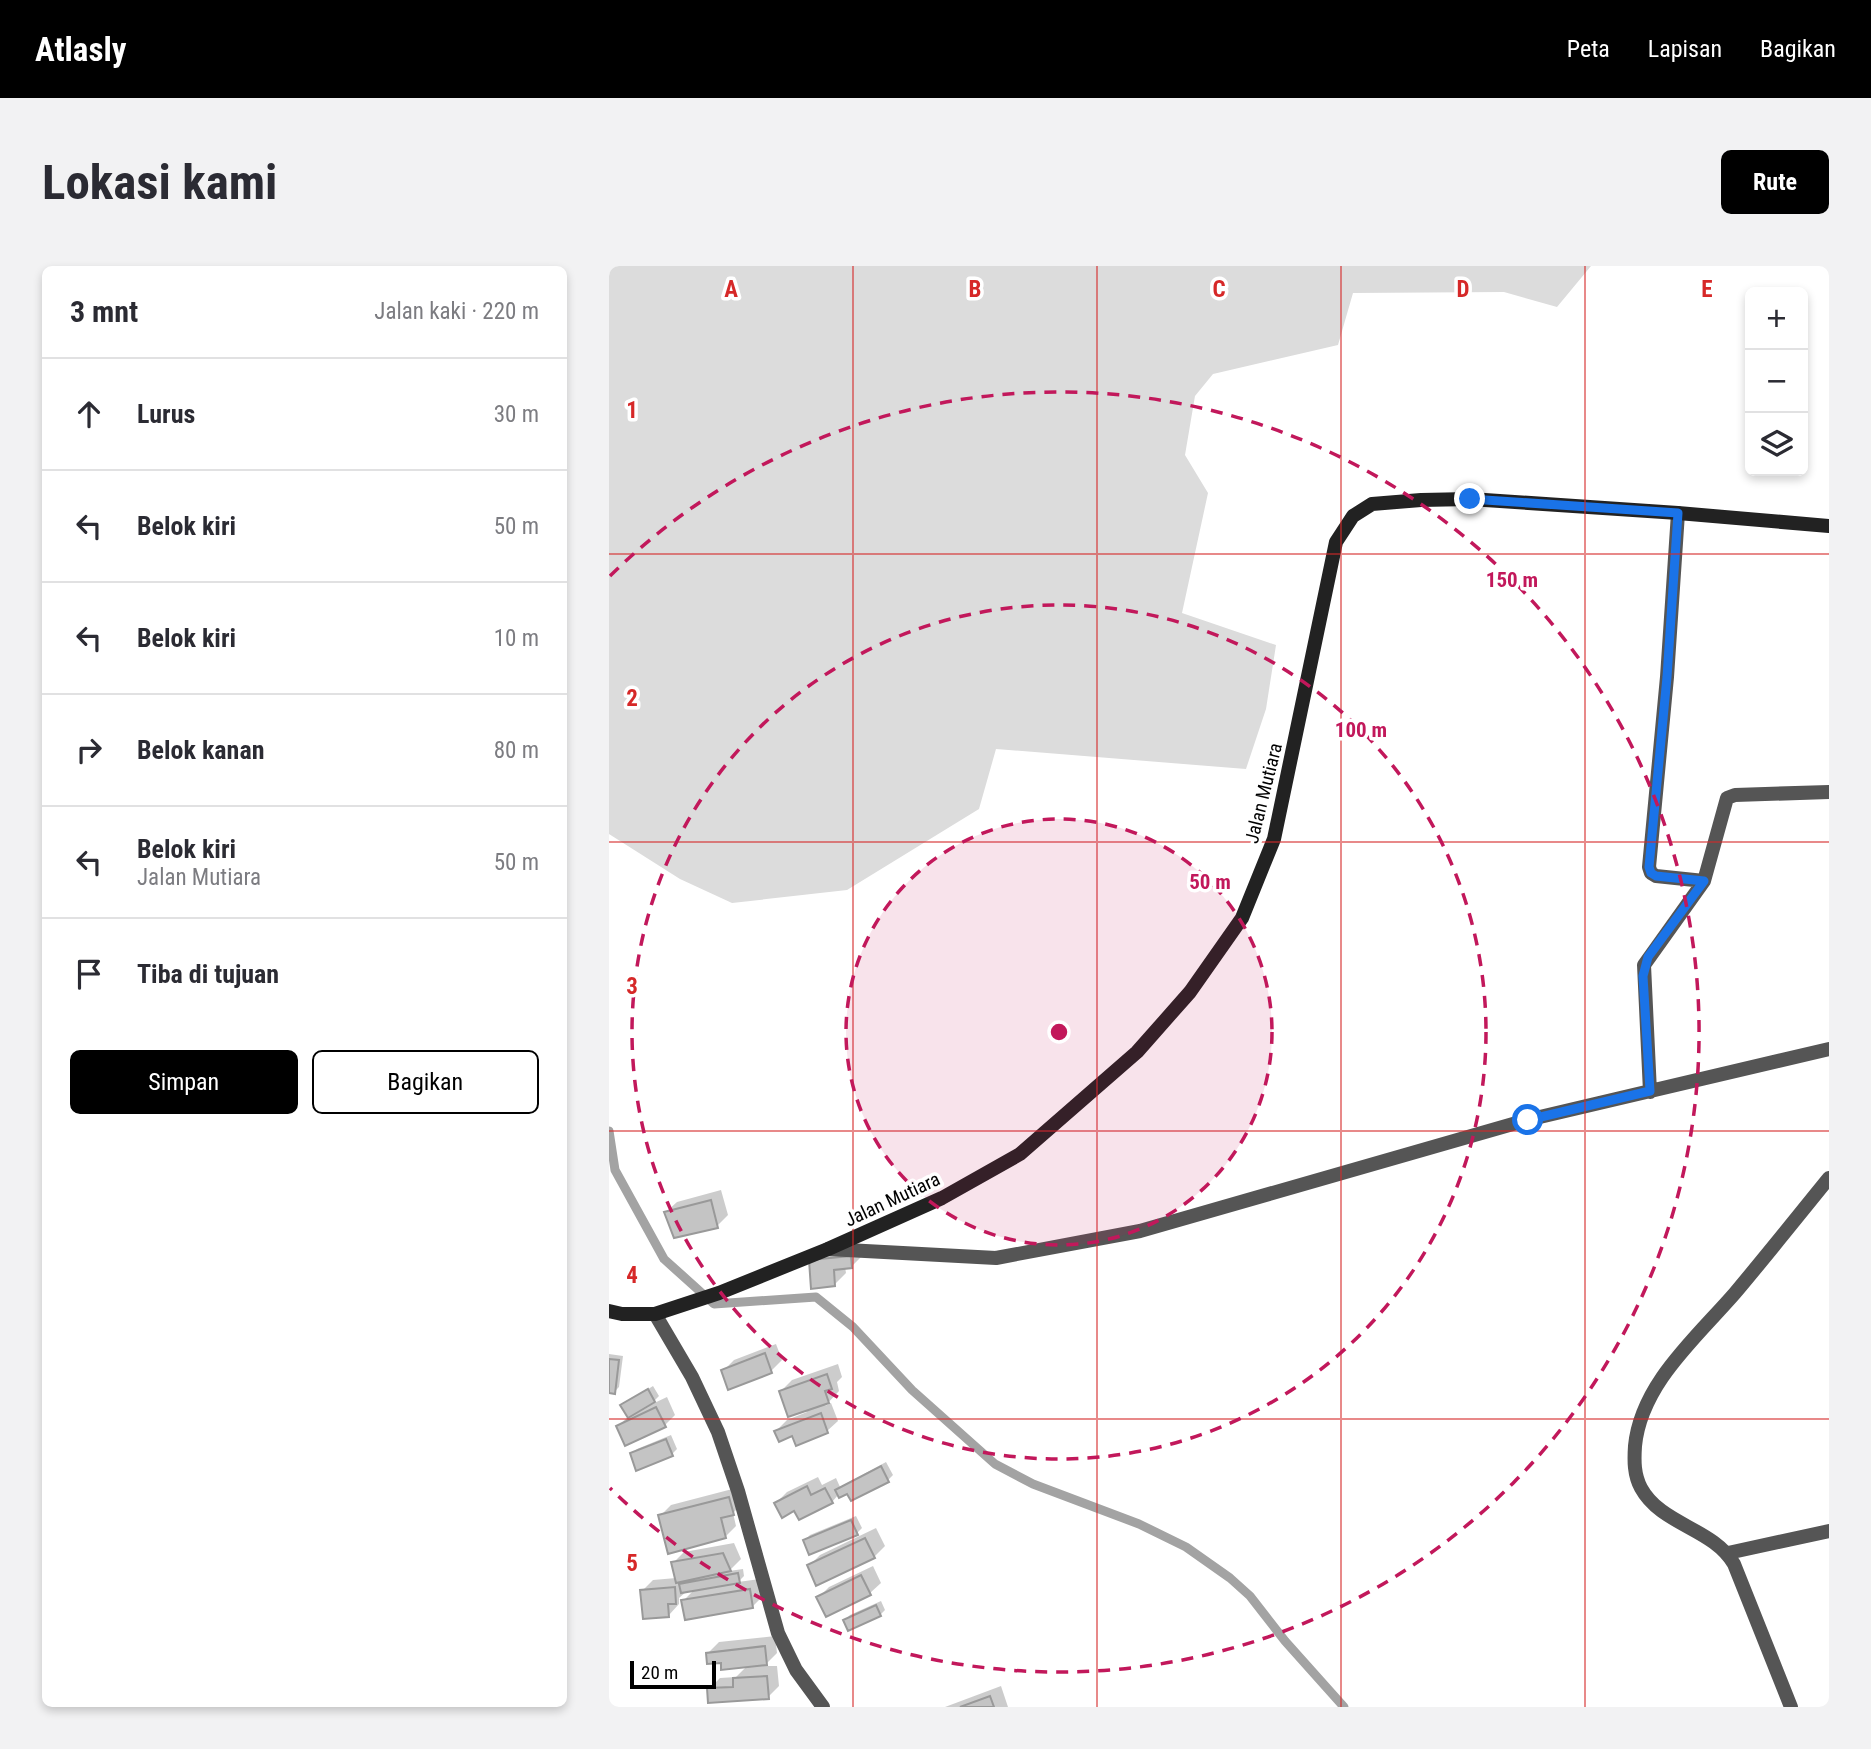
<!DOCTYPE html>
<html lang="id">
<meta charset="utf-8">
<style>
:root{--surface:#fff;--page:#f2f2f3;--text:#2b2b33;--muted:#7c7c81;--line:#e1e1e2;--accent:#000}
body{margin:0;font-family:"Roboto Condensed",sans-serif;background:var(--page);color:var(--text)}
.controls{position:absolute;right:21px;top:21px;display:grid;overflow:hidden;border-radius:10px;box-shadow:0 4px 10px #0003}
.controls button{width:63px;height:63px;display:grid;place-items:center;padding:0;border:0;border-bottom:2px solid var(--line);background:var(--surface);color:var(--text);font:35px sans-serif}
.scale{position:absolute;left:21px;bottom:18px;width:86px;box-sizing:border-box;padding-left:7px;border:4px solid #000;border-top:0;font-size:19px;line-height:24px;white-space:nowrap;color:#000;-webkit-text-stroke:5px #fff;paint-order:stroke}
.stop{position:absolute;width:21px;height:21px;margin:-16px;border:5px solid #1a73e8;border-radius:50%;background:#fff}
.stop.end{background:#1a73e8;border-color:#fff;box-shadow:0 2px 7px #0008}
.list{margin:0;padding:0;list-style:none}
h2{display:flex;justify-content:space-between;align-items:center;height:91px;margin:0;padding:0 28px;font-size:30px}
h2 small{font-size:23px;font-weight:400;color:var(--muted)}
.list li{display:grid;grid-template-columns:46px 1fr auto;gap:21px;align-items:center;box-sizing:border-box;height:112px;padding:0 28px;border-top:2px solid var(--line)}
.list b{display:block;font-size:26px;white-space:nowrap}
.list p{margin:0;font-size:23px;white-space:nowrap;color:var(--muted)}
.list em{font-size:23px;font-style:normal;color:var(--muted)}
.actions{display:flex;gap:14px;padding:21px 28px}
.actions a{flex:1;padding:16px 0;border:2px solid var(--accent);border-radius:10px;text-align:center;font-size:24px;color:var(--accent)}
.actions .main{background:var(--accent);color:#fff}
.icon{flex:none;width:38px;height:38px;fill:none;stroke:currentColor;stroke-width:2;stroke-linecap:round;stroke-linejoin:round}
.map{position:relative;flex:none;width:1220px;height:1441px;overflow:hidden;border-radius:10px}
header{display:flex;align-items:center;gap:42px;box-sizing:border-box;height:98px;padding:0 35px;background:var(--accent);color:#fff}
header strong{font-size:33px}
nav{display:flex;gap:38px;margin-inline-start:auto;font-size:24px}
.intro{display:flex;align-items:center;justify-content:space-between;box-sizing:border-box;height:168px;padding:0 42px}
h1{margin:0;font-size:49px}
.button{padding:18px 32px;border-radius:10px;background:var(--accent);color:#fff;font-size:24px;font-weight:700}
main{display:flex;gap:42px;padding:0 42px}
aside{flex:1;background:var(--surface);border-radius:10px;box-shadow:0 4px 10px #0003}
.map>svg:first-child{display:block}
.green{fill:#dcdcdc}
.shadow{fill:#0003}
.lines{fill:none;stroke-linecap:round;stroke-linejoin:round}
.stream{stroke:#a3a3a3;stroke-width:9}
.building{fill:#c4c4c4;stroke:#999;stroke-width:2}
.street{stroke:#555;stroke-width:14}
.secondary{stroke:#222;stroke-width:14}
.route{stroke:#1a73e8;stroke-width:9}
.grid{fill:none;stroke:#d62828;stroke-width:2;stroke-opacity:0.55}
.ring{fill:none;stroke:#c2185b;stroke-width:3.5;stroke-dasharray:12 9}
.labels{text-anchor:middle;stroke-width:7;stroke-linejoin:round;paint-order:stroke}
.street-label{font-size:19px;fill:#000;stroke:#fff}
.grid-label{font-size:23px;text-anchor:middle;font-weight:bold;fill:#d62828;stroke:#fff;stroke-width:7;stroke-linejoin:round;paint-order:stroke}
.centre{fill:#c2185b;stroke:#fff;stroke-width:3.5}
.ring-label{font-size:21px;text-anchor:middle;font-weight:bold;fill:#c2185b;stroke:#fff;stroke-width:7;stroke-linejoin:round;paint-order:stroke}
</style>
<header>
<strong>Atlasly</strong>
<nav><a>Peta</a><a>Lapisan</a><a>Bagikan</a></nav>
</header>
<div class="intro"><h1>Lokasi kami</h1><a class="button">Rute</a></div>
<main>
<aside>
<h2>3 mnt<small>Jalan kaki · 220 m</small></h2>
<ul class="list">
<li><svg class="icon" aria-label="ahead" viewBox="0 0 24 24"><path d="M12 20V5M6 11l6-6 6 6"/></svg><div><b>Lurus</b></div><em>30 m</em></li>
<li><svg class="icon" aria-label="left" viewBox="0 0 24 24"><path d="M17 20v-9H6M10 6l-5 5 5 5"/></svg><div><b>Belok kiri</b></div><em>50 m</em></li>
<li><svg class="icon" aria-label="left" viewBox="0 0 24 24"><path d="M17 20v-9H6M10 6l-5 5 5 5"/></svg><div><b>Belok kiri</b></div><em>10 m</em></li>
<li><svg class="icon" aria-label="right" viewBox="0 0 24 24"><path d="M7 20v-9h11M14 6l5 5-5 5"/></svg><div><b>Belok kanan</b></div><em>80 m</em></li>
<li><svg class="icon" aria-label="left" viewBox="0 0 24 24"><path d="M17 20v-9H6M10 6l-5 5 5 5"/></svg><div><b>Belok kiri</b><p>Jalan Mutiara</p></div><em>50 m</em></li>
<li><svg class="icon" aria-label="arrive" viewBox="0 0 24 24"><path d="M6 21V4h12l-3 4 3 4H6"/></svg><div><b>Tiba di tujuan</b></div></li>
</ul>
<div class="actions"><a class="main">Simpan</a><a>Bagikan</a></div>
</aside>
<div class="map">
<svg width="1220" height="1441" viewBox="0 0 1220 1441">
<rect width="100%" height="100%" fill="#fff"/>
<path class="green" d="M0,0H982L948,41L895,26L744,27L729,79L604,108L586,130L576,189L599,227L573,347L667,379L657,443L637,503L387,483L370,543L238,624L123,637L71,613L0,568Z"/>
<path class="shadow" d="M112,924L119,949L108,960L57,946L68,936Z
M212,984L253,990L242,1001H236L237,1007L226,1018L204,1021Z
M167,1078L173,1094L162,1105L120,1122L114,1105L125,1094Z
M0,1088L14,1090L10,1121L5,1126L0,1125Z
M229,1098L233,1111L228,1116L230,1125L216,1140L222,1137L229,1155L218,1165L184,1168L167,1165L178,1154L198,1146L172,1125L183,1114Z
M44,1120L50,1130L41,1139L58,1131L66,1149L56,1159L9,1160L20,1150L14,1139Z
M62,1169L68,1183L63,1188L28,1203L23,1188L28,1183Z
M277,1196L284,1209L279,1214L230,1228L223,1236L186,1243L167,1237L178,1226L209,1211L213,1219L227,1212L231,1221Z
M131,1221L135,1236L124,1247L127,1260L116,1271L51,1250L62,1239Z
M247,1250L253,1262L248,1267L196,1274L201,1269Z
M267,1262L276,1280L265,1291L200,1300L211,1289Z
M125,1277L132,1293L120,1305L134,1303L135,1310L129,1316L151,1313L154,1330L143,1341L74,1335L86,1323L78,1325L70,1332V1338L60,1349L33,1325L44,1314L67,1312L64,1297L75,1286Z
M264,1300L272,1317L261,1327L217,1349L209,1332L220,1321Z
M272,1335L276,1344L271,1349L236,1354L241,1349Z
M166,1370L168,1387L155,1400H168L170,1420L159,1431L100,1423L111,1412L127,1411L138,1400L113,1395L99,1387L110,1376Z
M392,1420L399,1441H336Z"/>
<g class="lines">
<path class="stream" d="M0,865L6,904L55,993L105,1038L207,1031L244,1061L303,1124L386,1198L424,1218L530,1258L577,1281L621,1312L641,1330L676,1375L735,1441"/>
</g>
<path class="building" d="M102,934L109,962L65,972L55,946Z
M242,990L243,1002L225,1004L226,1020L202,1023L200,994Z
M156,1087L163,1107L119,1124L112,1104Z
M0,1093L10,1094L6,1128L0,1127Z
M218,1108L223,1123L216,1125L220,1137L179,1151L170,1125Z
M39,1123L46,1136L19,1152L11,1139Z
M47,1141L57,1161L16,1180L7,1160Z
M212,1147L219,1167L187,1180L183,1170L170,1176L165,1165Z
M57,1173L64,1190L27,1205L21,1187Z
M272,1200L280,1216L242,1235L238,1228L230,1232L226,1224Z
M198,1220L202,1229L216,1222L224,1237L190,1254L185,1245L173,1252L165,1237Z
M120,1231L125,1249L112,1252L117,1272L59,1288L49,1249Z
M242,1254L249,1269L200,1289L194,1274Z
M256,1272L266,1292L207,1320L198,1299Z
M114,1287L122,1305L67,1317L62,1296Z
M129,1307L131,1317L72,1327L70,1318Z
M252,1309L262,1329L217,1351L207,1331Z
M66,1321L67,1338H59L60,1351L34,1353L31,1324Z
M141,1323L144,1342L76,1354L72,1334Z
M267,1339L272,1350L239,1365L234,1354Z
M156,1380L158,1399L112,1404V1397L98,1398L97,1387Z
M158,1410L160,1433L99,1437L98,1422L124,1421V1412Z
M381,1430L385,1441H351Z"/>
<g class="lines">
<path class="street" d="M1069,247L1058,411L1040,601L1042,607L1047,610L1095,615
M1041,826L1035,699L1095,615L1118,532L1126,529L1220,526
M219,983L387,992L531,965L918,854L1220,783
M46,1048L83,1111L109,1166L129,1225L169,1367L187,1404L214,1441
M1119,1287L1220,1265
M1182,1441L1125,1298C1104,1262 1052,1259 1032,1222C1025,1209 1025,1195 1026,1180C1032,1118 1087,1072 1126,1027C1158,989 1189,950 1220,912"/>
<path class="secondary" d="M0,1045L13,1048H46L110,1027L219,983L333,932L411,888L528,786L581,726L633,652L665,573L727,276L744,250L763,238L812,234L861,233L1069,247L1220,260"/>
</g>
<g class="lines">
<path class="route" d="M861,233L1069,247L1058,411L1040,601L1042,607L1047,610L1095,615L1039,691L1034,710L1041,825L919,854"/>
</g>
<path class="grid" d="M244,0V1441M488,0V1441M732,0V1441M976,0V1441M0,288H1220M0,576H1220M0,865H1220M0,1153H1220"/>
<circle cx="450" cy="766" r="213" fill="#c2185b" fill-opacity=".12"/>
<g class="ring">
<circle cx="450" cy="766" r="213"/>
<circle cx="450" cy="766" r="427"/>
<path d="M1 310A640 640 0 1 1 1 1222"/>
</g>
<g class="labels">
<g class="street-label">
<text transform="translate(654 527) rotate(-76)" y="7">Jalan Mutiara</text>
<text transform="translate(283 933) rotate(-25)" y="7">Jalan Mutiara</text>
</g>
</g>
<g class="grid-label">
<text x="122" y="31">A</text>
<text x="366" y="31">B</text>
<text x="610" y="31">C</text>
<text x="854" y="31">D</text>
<text x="1098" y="31">E</text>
<text x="23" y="152">1</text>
<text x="23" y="440">2</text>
<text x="23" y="728">3</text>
<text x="23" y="1017">4</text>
<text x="23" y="1305">5</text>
</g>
<circle cx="450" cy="766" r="10" class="centre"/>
<g class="ring-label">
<text x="903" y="321">150 m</text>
<text x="752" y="471">100 m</text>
<text x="601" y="623">50 m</text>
</g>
</svg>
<div class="controls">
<button>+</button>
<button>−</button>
<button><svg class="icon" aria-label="layers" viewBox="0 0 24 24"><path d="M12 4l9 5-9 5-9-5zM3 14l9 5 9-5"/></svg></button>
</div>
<div class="scale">20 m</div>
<div class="stop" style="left:919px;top:854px"></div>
<div class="stop end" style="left:861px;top:233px"></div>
</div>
</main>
